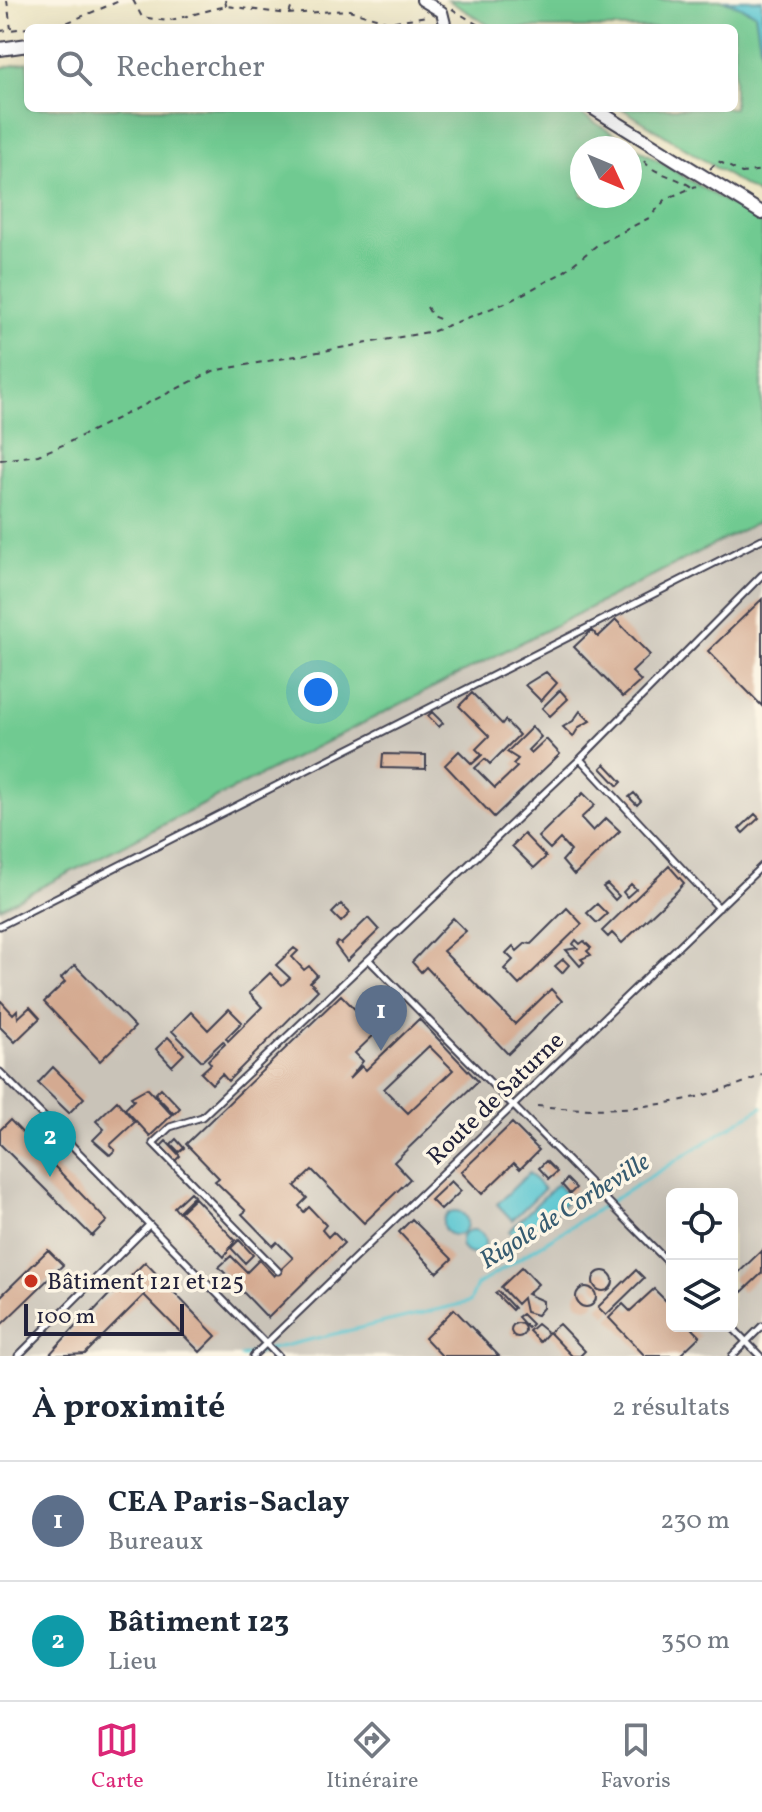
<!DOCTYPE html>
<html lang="fr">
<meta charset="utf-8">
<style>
:root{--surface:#fff;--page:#f2f2f3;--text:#1f2937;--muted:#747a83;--line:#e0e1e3;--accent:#db2777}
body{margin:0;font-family:Vollkorn,serif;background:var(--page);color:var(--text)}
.controls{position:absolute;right:24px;bottom:24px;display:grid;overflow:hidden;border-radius:12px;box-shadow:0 8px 32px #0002}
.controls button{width:72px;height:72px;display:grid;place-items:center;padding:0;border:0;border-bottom:2px solid var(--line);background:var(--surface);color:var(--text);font:40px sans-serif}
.compass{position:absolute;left:570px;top:136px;width:72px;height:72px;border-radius:50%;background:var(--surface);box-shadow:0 8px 32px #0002;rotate:134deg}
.scale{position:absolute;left:24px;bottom:20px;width:160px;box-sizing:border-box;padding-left:8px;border:4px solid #22223b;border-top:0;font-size:22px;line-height:28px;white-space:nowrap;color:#22223b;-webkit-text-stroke:6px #fcf5e5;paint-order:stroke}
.you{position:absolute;left:318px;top:692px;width:28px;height:28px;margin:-20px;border:6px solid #fff;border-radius:50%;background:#1a73e8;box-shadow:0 0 0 12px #1a73e833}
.badge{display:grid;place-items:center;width:52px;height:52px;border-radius:50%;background:var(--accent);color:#fff;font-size:26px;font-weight:700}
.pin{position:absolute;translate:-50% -66px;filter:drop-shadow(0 2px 4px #0008)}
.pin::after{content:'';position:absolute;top:42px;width:28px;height:24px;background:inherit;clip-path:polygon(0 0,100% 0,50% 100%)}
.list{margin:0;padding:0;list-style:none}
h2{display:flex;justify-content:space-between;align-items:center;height:104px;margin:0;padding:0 32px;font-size:34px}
h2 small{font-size:26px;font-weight:400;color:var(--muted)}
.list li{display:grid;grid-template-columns:52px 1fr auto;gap:24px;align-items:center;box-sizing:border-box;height:120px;padding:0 32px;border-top:2px solid var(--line)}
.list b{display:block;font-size:30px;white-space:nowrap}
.list p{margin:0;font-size:26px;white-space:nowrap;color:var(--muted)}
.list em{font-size:26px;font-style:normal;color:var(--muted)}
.icon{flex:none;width:44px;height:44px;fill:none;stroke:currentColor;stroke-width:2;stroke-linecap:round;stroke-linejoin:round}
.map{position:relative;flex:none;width:762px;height:1356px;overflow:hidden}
.search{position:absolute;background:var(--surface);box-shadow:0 8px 32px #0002;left:24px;right:24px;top:24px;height:88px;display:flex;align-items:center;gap:20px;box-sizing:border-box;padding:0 28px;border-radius:12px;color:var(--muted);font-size:30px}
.sheet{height:344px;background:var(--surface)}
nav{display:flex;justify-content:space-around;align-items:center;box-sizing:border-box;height:112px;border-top:2px solid var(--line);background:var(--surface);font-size:22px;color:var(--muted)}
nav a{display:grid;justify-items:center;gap:4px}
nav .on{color:var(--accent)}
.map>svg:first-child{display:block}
.industrial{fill:#c9c3b8;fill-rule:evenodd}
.green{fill:#70ca91;stroke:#497666;stroke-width:2;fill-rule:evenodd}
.water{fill:#5ac6d1;stroke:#3e7486;stroke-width:2}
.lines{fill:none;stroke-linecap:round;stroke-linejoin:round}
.stream{stroke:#5ac6d1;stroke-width:3}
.building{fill:#d4aa91;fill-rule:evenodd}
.service-casing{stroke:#403f50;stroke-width:9}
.minor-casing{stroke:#403f50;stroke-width:14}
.tertiary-casing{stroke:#403f50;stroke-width:16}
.path{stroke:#403f50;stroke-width:2;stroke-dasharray:6 6;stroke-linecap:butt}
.service{stroke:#fff;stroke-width:5}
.minor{stroke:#fff;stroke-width:10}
.tertiary{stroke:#fff;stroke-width:12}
.poi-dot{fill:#c8321e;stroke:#fcf5e5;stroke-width:3}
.labels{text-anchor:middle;stroke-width:7;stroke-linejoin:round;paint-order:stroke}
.street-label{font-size:24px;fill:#22223b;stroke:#fcf5e5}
.poi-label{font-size:24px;fill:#22223b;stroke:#fcf5e5;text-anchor:start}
.water-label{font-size:26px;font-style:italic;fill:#365b70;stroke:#fcf5e5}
</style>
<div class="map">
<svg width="762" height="1356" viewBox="0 0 762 1356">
<rect width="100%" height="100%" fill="#fcf5e5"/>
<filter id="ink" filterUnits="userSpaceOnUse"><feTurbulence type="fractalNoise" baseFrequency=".0125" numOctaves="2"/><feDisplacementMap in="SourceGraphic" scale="16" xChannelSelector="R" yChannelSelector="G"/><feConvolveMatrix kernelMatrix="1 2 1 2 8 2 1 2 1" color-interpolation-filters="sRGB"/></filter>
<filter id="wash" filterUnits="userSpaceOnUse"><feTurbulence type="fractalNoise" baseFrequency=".006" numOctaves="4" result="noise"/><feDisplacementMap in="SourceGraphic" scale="32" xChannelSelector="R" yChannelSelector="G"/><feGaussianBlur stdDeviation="1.8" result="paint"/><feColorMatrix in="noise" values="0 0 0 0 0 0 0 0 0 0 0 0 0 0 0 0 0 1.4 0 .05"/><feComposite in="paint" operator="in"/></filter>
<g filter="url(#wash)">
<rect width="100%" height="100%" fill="#ece5c4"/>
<path class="industrial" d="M762,520V1356H0V908ZM672,1194H732V1326H672Z"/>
<path class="green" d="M448,0H762V197L621,108H734V28H493Z
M28,62V108H571L762,224V520L0,908V68ZM582,148H630V196H582Z"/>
<path class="water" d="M723,0H762V58L755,13Z
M529,1173L544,1189L512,1220L497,1204Z
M557,1184L570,1198L522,1244L509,1231Z
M443 1223a12 12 0 1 1 24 0a12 12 0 1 1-24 0Z
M461 1242a12 12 0 1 1 24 0a12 12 0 1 1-24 0Z"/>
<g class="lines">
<path class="stream" d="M241,1356L470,1302L477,1285L762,1107"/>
</g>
<g id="blocks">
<path class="building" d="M762,599V706L708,651Z
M616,620L650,655L632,672L641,681L623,697L574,647L592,630L598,637Z
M546,672L557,683L541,701L525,685Z
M560,690L568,699L550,716L542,708Z
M472,693L502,724L505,720L519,735L490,764L485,759L475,768L495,788L517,767L513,764L518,759L507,752L532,727L541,737L528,750L531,753L546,739L560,754L494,817L445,765L459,751L472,764L482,755L476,749L489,736L459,706Z
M580,711L590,721L579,727L573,737L563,727L573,721Z
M432,712L443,723L439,727L428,716Z
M383,754L426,755V769L382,768Z
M605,764L622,782L618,786L601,768Z
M583,793L595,805L581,818L593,831L606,818L620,831L574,875L562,861L571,851L560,839L550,849L538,837Z
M634,793L641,801L637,805L629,797Z
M755,814L759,818L743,833L739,829Z
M524,834L546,857L534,868L512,846Z
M669,866L684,883L677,891L622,943L612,933L608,937L602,931Z
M607,884L619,896L615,900L603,887Z
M631,884L636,889L627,897L623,892Z
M341,904L350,913L341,922L332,913Z
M597,904L607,914L597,923L587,913Z
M567,908L582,924L519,985L504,969L513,960L506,953L513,946L517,951L526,943L531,944Z
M368,918L379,930L347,961L335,945L338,942L341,944Z
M453,918L466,931L443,951L515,1024L551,989L562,1001L508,1054L426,967L421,972L412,962Z
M576,940L580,944L584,941L591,948L587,951L591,955L581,959L584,962L580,966L566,950L577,948L573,944Z
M294,948L298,951L292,957L304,970L309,966L317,975L310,982L318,990L228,1081L222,1074L212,1084L201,1073L211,1064L208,1060L225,1044L223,1041L202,1061L172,1031L191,1012L208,1030L229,1009L242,1022L226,1038L228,1041L262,1007L249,993L270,973L282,985L290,978L276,965Z
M563,959L569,965L562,973L555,966Z
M75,965L135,1027L100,1061L44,1002L65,982L61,978Z
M341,995L377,1032L355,1053L363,1061L349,1079L362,1066L366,1070L419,1019L478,1081L394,1162L410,1179L364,1223L312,1170L295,1186L307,1198L299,1206L304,1212L309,1207L326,1225L322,1230L328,1237L333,1232L344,1243L268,1318L219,1267L231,1256L247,1272L259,1260L274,1276L293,1258L277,1242L273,1246L242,1214L246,1211L215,1181L219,1178L186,1144ZM429,1046L453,1070L408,1113L384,1089Z
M0,1000L13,1014L17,1010L18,1018L30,1007L40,1018L15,1042L0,1027Z
M168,1037L184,1054L172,1066L156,1049Z
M53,1067L84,1098L69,1113L38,1083Z
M147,1088L172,1115L150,1136L125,1109L134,1100L131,1097Z
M161,1088L180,1108L174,1114L155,1094Z
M117,1101L135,1122L110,1145L115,1150L110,1155L93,1140L104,1129L96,1121Z
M10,1120L107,1221L92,1236L0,1144V1130Z
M512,1123L539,1150L520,1169L514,1163L482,1194L461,1172Z
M176,1139L184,1148L179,1152L171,1144Z
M166,1141L180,1156L175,1161L161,1146Z
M546,1161L557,1172L549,1179L539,1168Z
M567,1179L576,1188L570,1194L562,1185Z
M451,1181L461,1191L441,1210L431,1200Z
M190,1192L194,1196L178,1212L174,1207Z
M195,1198L235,1240L224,1257L180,1212Z
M412,1219L452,1259L437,1273L399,1232Z
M239,1240L253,1255L245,1263L231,1248Z
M48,1250L63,1265L0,1326V1297Z
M762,1250V1273L742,1292L732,1279Z
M145,1262L216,1336L200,1352L144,1295L85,1354L48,1356L86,1315L88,1317L123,1280L125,1282Z
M522,1267L538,1284L527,1294L543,1301V1308L537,1315L526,1312L523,1298L517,1304L501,1287Z
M636,1270L644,1278L606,1315L598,1307Z
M593 1281a10 10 0 1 1 20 0a10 10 0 1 1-20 0Z
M576 1297a10 10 0 1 1 20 0a10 10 0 1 1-20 0Z
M654,1289L672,1307V1326H690L700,1336L679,1356H645L609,1318L623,1304L630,1311Z
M498,1291L514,1308L512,1310L495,1293Z
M454,1309L499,1356H442L425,1338Z
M522,1314L532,1324L528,1328L518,1317Z
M511 1330a7 7 0 1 1 14 0a7 7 0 1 1-14 0Z
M537,1324L548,1333L540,1342L529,1331Z
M559,1324L585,1351L580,1356H572L549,1332Z"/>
</g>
</g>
<g filter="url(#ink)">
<use href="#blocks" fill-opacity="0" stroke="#403f50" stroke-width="2"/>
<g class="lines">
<defs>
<path id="service" d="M580,759L719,908
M0,926L762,539
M369,960L672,1266
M0,1072L278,1356
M278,1271L153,1143L170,1127L202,1117L580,759L762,575
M731,1326L760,1356
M18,1356L149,1225
M253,1356L762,866
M732,1356L762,1326"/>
<path id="minor" d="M422,0L442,12L446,28"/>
<path id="tertiary" d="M0,49L28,45
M593,108L762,213"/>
</defs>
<use href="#service" class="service-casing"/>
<use href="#minor" class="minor-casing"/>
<use href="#tertiary" class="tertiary-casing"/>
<path class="path" d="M7,0L11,29
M133,0L142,17L167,21L226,6L288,14L349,10L389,22L427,16
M225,0L227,10
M452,9L483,28
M289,14L294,0
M32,28L61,25L122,0
M0,31L28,28
M644,161C654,175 675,175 693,188
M710,169L718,161L742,173L762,170
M427,307L432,316L442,320
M0,460L38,455L65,444L213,371L434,331L510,301L562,273L597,245L649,218L666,199L696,186
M537,1106C614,1114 692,1106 762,1075"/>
<use href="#service" class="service"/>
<use href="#minor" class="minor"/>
<use href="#tertiary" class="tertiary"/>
</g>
</g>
<circle class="poi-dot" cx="31" cy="1281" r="8"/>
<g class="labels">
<g class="street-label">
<text transform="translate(495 1098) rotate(-44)" y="8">Route de Saturne</text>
</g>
<g class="poi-label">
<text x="47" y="1289">Bâtiment 121 et 125</text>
</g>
<g class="water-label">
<text transform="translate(564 1210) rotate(-32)" y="9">Rigole de Corbeville</text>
</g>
</g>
</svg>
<div class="controls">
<button><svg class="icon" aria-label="locate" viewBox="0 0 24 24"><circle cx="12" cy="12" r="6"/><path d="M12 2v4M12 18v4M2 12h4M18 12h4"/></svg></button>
<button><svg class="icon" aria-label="layers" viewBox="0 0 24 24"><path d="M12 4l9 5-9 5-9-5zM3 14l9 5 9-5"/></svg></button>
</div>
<svg class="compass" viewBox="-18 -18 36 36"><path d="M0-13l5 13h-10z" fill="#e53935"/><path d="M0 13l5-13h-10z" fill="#747a83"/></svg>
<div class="scale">100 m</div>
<div class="you"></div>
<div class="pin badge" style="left:381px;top:1051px;background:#5c6f8a">1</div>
<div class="pin badge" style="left:50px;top:1177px;background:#0f9aa8">2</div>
<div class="search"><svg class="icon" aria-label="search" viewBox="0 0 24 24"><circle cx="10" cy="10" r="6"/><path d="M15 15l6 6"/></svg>Rechercher</div>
</div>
<section class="sheet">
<h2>À proximité<small>2 résultats</small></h2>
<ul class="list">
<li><span class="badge" style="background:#5c6f8a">1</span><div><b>CEA Paris-Saclay</b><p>Bureaux</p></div><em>230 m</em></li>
<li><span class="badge" style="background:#0f9aa8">2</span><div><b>Bâtiment 123</b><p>Lieu</p></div><em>350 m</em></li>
</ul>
</section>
<nav>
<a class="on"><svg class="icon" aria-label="map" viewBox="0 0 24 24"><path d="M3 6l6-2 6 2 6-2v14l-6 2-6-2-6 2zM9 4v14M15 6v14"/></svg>Carte</a>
<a><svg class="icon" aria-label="directions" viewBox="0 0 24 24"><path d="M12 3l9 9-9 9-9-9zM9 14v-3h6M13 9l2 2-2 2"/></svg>Itinéraire</a>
<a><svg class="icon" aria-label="saved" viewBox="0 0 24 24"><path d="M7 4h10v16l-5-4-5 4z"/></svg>Favoris</a>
</nav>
